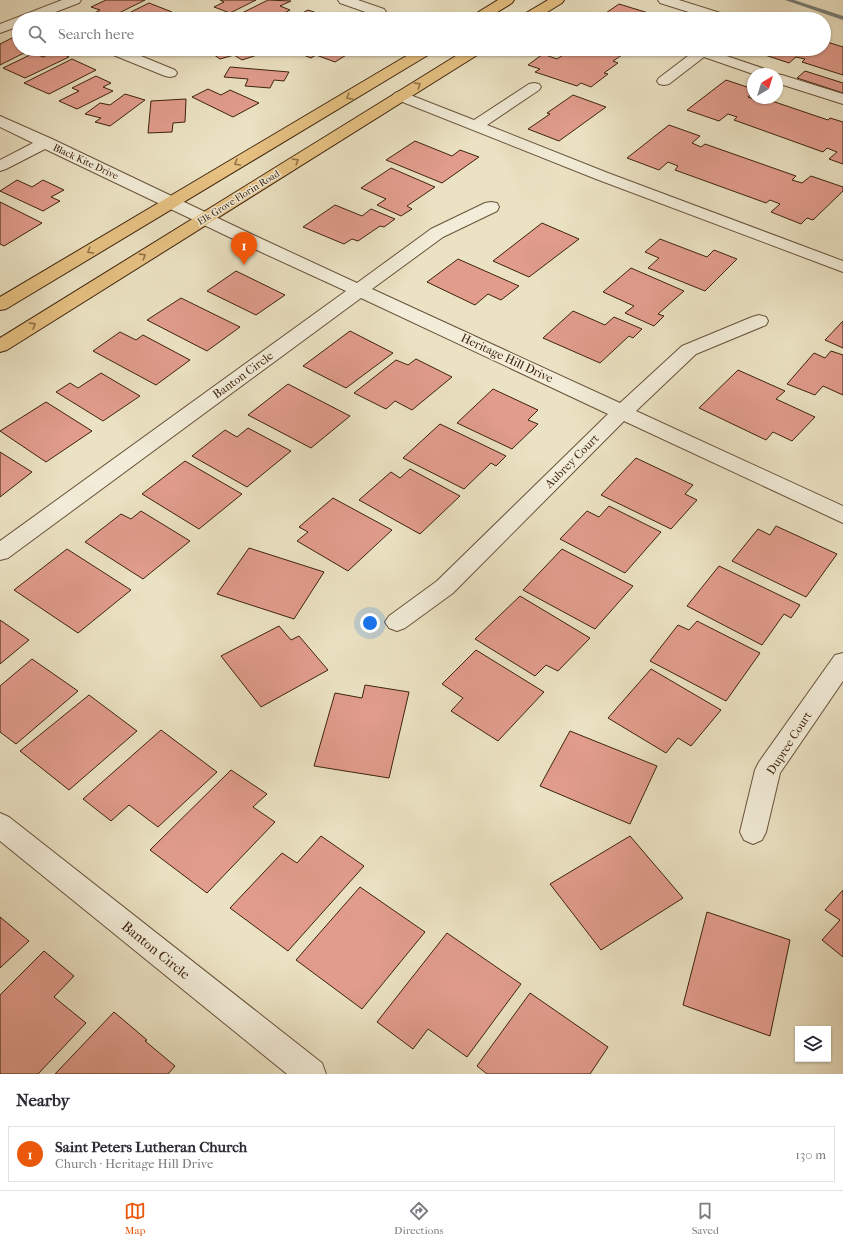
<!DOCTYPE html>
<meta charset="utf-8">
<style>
:root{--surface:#fff;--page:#f2f2f3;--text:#2b2b33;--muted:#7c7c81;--line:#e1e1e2;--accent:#ea580c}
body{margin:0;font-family:"IM FELL French Canon",serif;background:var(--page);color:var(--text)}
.controls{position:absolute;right:12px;bottom:12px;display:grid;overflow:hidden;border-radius:0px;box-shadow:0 1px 3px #0004}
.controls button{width:36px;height:36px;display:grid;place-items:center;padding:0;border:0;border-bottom:1px solid var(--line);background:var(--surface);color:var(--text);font:20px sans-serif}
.compass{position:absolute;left:747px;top:68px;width:36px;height:36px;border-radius:50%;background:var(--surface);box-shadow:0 1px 3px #0004;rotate:38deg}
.you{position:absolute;left:370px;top:623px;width:14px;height:14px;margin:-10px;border:3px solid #fff;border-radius:50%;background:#1a73e8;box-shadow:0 0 0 6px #1a73e833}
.badge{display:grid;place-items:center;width:26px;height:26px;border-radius:50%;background:var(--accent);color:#fff;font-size:13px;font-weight:700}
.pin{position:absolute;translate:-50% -33px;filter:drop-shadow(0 1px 2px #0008)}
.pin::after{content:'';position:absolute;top:21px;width:14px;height:12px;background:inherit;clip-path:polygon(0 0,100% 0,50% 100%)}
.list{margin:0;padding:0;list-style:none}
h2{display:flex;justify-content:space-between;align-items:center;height:52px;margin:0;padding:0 16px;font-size:17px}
h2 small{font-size:13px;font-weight:400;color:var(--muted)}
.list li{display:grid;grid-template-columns:26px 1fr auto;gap:12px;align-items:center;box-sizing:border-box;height:56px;margin:0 8px 8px;padding:0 8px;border:1px solid var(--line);border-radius:0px}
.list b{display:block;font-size:15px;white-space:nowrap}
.list p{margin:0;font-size:13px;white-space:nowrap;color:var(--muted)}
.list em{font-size:13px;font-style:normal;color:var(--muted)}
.icon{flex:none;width:22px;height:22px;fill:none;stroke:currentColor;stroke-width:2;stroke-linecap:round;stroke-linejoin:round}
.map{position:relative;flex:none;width:843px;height:1074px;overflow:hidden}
.search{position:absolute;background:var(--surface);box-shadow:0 1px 3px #0004;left:12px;right:12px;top:12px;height:44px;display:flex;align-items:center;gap:10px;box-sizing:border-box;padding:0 14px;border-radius:22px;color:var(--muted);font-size:15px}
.sheet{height:116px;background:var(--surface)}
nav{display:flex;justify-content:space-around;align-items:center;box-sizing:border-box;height:56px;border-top:1px solid var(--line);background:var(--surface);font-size:11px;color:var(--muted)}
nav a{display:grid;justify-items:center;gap:2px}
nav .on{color:var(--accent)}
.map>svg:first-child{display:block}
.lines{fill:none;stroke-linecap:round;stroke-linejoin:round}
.stream{fill:#777e77;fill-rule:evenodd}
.building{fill:#e19c8c;stroke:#3d230c}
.minor-casing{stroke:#68533a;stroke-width:2}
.major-casing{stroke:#3d230c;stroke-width:2}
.minor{fill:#f2ecd8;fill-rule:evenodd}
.major{fill:#e6c182;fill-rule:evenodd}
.oneway{stroke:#927247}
.labels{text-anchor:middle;stroke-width:3;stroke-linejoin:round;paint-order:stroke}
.far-street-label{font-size:10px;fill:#3d230c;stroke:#f2ecd8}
.street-label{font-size:12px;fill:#3d230c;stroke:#f2ecd8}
.near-street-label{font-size:14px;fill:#3d230c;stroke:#f2ecd8}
</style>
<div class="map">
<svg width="843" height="1074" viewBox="0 0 843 1074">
<rect width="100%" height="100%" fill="#ebe2c3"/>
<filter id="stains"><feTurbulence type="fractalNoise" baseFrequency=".005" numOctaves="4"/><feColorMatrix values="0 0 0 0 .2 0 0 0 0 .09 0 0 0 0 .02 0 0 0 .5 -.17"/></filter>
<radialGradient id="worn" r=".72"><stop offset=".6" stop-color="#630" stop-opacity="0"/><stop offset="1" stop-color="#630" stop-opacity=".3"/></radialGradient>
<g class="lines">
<path class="stream" d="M785,0H794L843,16V20Z"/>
</g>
<path class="building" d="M106,0H145L107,19H98L89,16L100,10L91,7Z
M220,0H256L230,13L214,7L224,2Z
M268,0L291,1L280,6L290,10L273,19L262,16L254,19L240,14Z
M149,3L172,12L158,19H117Z
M619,4L668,19H615L603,15Z
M308,10L323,15L317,19H291Z
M18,35L19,36V49H32L0,65V44Z
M827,42L843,47V75L802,62L805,59L796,57L789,63L759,53L765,49H824V44Z
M217,49H275L242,60L234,55L220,59L210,52Z
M310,49H356L335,62L316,55L311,58L301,54Z
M563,49H631L613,61L618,63L604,73L608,74L591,87L581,83L577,86L535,72L540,69L528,65L543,54L557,59L563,55L557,53Z
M56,51L69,57L25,78L3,68L34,53L43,57Z
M72,59L96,70L49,94L24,83Z
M230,67L289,72L284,81L274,80L270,88L245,86L248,79L224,77Z
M805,71L843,83V93L797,78Z
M96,76L111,83L103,87L113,91L77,109L59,101L79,91L72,88Z
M726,80L753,89V93L748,97L757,100L763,98L828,120L830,118L843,122V164L829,159L837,152L827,148L823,152L734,120L737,117L728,114L719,121L687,110Z
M208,89L221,95L230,90L259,103L233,117L192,97Z
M125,94L145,100L110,126L95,122L101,118L85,114L100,103L110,105Z
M573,95L606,107L559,141L528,129L550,114L547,113Z
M186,99L185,122L173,123L172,132L148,133L151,101Z
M669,125L700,136L692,143L701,147L705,144L796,176L792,180L802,183L811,176L843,187V191L813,220L807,218L801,224L771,212L780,204L770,200L766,203L675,170L678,166L668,162L659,170L627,158Z
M415,141L452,156L460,150L479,157L442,183L386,160Z
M391,168L435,187L407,206L412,209L401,216L377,205L386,199L361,188Z
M17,180L32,187L43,180L64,190L51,197L60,201L43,211L0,191Z
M0,202L42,223L4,246L0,244Z
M335,205L362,216L371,209L395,219L384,227L380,226L358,241L352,239L344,244L303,227Z
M542,223L579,239L529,277L493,261Z
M660,239L707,257L714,250L737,259L705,291L648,268L659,258L645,252Z
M458,259L519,286L501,300L488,294L475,305L427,282Z
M631,268L684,291L658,314L664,316L654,326L625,313L634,306L603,292Z
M236,271L285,295L256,315L207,291Z
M181,298L240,327L207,351L147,320Z
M573,311L605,325L614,317L642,329L633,338L629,336L600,363L543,338Z
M843,321V348L825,340Z
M350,331L393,353L346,388L303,366Z
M120,332L136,340L143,335L190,360L156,385L93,351Z
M831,351L843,355V395L823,386L815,395L787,384L814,353L825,358Z
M416,359L452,377L412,410L395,401L386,409L354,393L396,360L408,365Z
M738,370L785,391L776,399L815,417L792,441L773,432L766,440L699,408Z
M101,373L140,396L103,421L56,392L70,383L78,388Z
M288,384L350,416L311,448L248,415Z
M493,389L538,410L528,420L538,424L512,449L457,423Z
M46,402L92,431L46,462L0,431Z
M440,424L506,456L496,466L491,463L464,489L403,458Z
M248,428L291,451L247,487L192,456L225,430L237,437Z
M0,452L32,472L0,497Z
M636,458L693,485L685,494L697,500L671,529L601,495Z
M185,461L242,494L199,529L142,494Z
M410,469L460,496L420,534L359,500L391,472L400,478Z
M333,498L392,530L348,571L297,541L308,532L299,527Z
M609,506L661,532L625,573L560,539L587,511L599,517Z
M141,511L190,541L143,579L85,542L121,514L131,519Z
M776,526L837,554L806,597L732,561L758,529L770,535Z
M249,548L324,572L294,619L217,594Z
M67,549L131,590L78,633L14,590Z
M562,549L633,586L595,629L523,590Z
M719,566L800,605L791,618L784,614L762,645L687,606Z
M520,596L590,638L558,671L546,665L535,676L475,639Z
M0,620L29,640L0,664Z
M697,621L760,653L726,701L650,661L678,625L689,630Z
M279,626L291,640L299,636L328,670L261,707L221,656Z
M476,650L544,692L498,741L451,711L463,698L442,684Z
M32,659L78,691L16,744L0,732V686Z
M651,669L721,710L691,746L678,738L666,753L608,718Z
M365,685L409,692L389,778L314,766L335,693L362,698Z
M89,695L137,731L69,790L20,751Z
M161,730L217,772L158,827L129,805L111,821L83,799Z
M570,731L657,766L630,824L540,786Z
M231,770L267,794L253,807L275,822L207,893L150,850Z
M321,836L364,866L288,951L230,908L282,853L297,863Z
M630,836L683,898L601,950L550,884Z
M360,887L425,932L362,1009L296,960Z
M843,890V957L822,940L840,920L825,910Z
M707,912L790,940L770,1036L683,1005Z
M0,917L29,941L0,968Z
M447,933L521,984L467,1057L428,1029L413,1049L377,1022Z
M44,951L74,976L54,997L86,1023L38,1074H0V995Z
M530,993L608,1047L590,1074H487L477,1066Z
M114,1012L147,1040L145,1041L175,1066L168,1074H55Z"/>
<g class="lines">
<defs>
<path id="minor" d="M62,0H81L79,3L37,19H19V26L0,33V24Z
M338,0H358L384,9L386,12L384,15L379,16L374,15L340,3Z
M658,0H679L730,16L732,19H711L660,3Z
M104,49H124L175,70L177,73L175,76L170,77L165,76L106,52Z
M697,49H713L712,51L771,71L773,74H753L704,57L669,84L664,85L659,84L657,81L659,78Z
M775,74L782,75L843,94V104L777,83V74Z
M534,83L539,84L541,87L539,90L487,125L608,173L843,261V272L596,179L395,99L392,96L395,93L400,91L405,93L474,120L529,84Z
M0,116L52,139L262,239L357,283L431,229L485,203L491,202L497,203L499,207L497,211L443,237L372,289L620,403L682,346L752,317L759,315L766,317L768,321L766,325L696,354L636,411L843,506V523L624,421L453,593L405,628L397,631L389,628L385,622L389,616L437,581L608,414L361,298L8,558L0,560V541L346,291L250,247L45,149L6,169L0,171V160L33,143L0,127Z
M843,653V681L780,773L766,832L762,840L753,844L744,840L740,832L755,770L759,762L835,655Z
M0,813L9,817L322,1063L326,1074H287L0,841Z"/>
<path id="major" d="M498,0H514L512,3L486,19H470L472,16Z
M548,0H564L562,3L536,19H519L521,16Z
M418,49H435L433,52L6,309L0,310V297Z
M467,49H484L482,52L7,350L0,352V338Z"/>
</defs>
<use href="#minor" class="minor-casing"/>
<use href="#major" class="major-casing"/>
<use href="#minor" class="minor"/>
<use href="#major" class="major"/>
</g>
<defs><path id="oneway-chevron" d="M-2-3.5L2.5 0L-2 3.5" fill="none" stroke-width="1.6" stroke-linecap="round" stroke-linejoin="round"/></defs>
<g class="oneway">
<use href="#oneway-chevron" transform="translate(418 85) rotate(-32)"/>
<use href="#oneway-chevron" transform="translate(349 97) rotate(150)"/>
<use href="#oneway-chevron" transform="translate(296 161) rotate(-32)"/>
<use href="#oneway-chevron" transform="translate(237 163) rotate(150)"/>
<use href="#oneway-chevron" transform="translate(90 251) rotate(149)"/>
<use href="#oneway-chevron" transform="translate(143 256) rotate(-32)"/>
<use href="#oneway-chevron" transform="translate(33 325) rotate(-32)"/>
</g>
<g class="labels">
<g class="far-street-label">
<text transform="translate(86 161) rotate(25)" y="4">Black Kite Drive</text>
<text transform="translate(238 197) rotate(-32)" y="4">Elk Grove Florin Road</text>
</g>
<g class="street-label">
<text transform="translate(507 358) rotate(25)" y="4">Heritage Hill Drive</text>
<text transform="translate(243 375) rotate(-36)" y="4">Banton Circle</text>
<text transform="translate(572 461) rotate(-45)" y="4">Aubrey Court</text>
<text transform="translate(789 743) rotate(-57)" y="4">Dupree Court</text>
</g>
<g class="near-street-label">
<text transform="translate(156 950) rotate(39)" y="5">Banton Circle</text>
</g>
</g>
<rect width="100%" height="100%" filter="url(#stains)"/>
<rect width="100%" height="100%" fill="url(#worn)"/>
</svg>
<div class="controls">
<button><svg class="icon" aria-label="layers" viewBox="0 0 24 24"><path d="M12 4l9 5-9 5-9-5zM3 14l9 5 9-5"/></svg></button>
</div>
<svg class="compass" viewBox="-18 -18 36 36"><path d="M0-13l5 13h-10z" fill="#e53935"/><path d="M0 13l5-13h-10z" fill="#7c7c81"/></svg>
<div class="you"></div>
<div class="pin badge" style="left:244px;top:265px">1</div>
<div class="search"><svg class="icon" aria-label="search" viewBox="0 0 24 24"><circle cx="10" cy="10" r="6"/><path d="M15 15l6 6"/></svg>Search here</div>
</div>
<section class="sheet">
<h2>Nearby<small></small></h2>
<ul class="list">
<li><span class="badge">1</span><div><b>Saint Peters Lutheran Church</b><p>Church · Heritage Hill Drive</p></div><em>130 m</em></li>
</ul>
</section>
<nav>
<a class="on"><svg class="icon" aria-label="map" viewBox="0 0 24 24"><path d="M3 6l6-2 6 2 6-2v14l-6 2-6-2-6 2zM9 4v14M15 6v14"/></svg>Map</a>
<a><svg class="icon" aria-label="directions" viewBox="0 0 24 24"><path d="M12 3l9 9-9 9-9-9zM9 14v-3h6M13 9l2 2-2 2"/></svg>Directions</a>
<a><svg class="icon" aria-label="saved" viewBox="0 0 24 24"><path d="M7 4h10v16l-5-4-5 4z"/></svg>Saved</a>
</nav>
